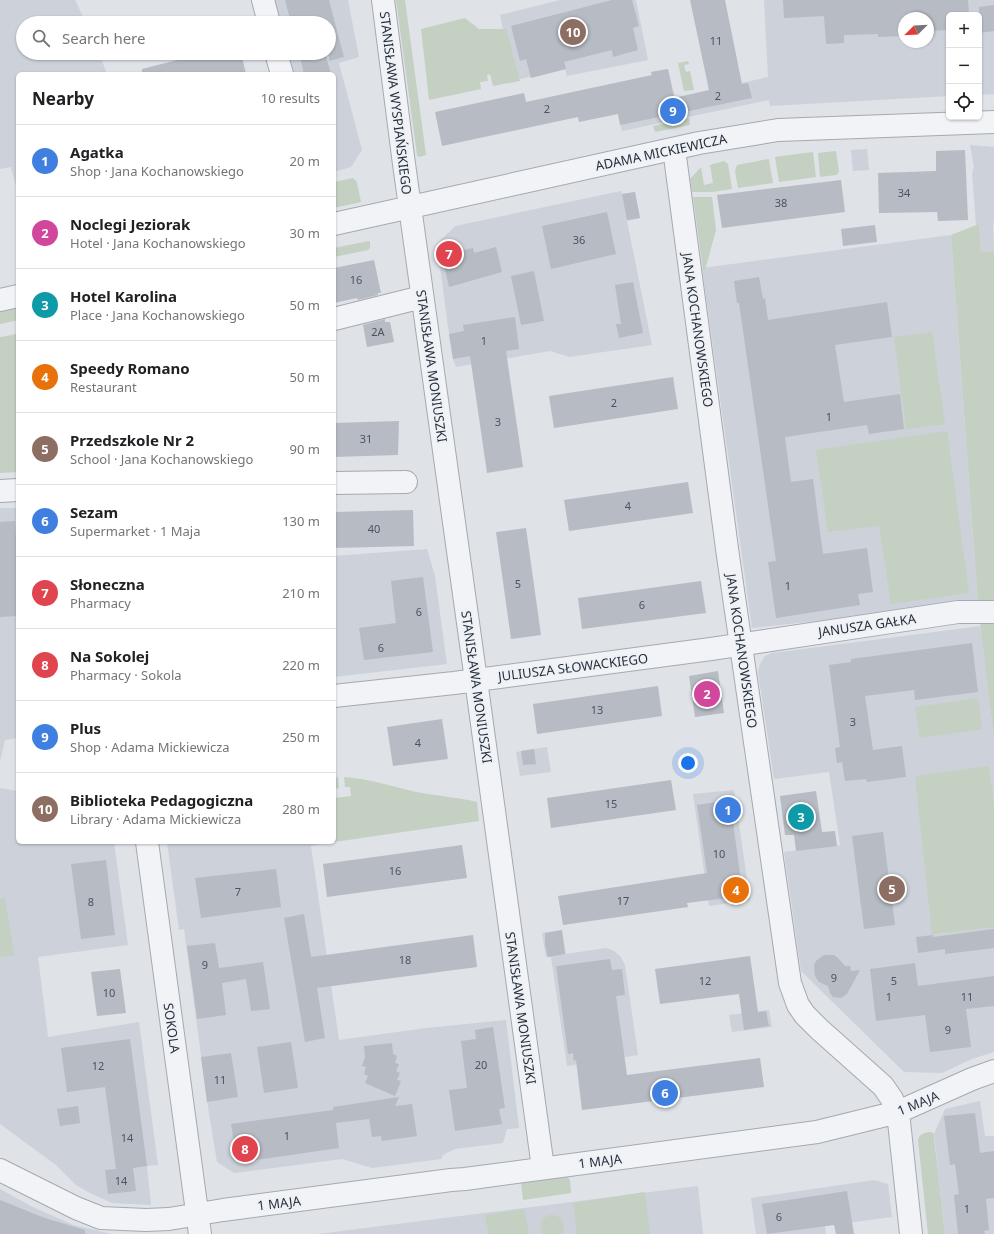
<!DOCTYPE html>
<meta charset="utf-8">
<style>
:root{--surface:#fff;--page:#f6f6f6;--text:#202124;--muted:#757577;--line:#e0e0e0;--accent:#d93025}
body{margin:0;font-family:"Noto Sans",sans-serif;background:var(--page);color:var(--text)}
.controls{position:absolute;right:12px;top:12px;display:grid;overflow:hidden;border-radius:6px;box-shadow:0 1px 3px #0004}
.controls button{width:36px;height:36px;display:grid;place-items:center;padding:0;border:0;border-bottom:1px solid var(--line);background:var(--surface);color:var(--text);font:20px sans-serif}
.compass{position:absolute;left:898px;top:12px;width:36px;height:36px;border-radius:50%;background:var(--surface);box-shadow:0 1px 3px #0004;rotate:246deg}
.you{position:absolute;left:688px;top:763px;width:14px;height:14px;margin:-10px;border:3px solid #fff;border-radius:50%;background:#1a73e8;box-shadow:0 0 0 6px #1a73e833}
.badge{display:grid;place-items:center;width:26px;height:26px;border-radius:50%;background:var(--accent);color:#fff;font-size:13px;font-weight:700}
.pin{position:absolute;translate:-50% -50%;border:2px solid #fff;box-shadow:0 1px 4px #0006}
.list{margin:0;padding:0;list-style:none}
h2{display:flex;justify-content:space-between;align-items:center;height:52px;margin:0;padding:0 16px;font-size:17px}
h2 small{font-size:13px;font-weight:400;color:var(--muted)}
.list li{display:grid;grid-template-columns:26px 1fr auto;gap:12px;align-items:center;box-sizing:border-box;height:72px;padding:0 16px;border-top:1px solid var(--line)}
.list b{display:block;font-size:15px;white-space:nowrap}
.list p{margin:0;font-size:13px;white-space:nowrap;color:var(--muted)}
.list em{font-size:13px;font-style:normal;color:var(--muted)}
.icon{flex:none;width:22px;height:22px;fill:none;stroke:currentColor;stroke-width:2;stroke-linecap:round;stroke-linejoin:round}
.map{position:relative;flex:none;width:994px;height:1234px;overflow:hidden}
.search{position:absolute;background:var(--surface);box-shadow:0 1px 3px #0004;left:16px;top:16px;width:320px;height:44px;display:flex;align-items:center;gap:10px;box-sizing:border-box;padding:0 14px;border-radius:22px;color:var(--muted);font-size:15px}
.panel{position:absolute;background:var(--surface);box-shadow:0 1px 3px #0004;left:16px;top:72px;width:320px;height:772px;border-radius:6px}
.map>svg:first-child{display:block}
.built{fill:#cdd1d9;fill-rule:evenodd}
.green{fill:#c4d0c1}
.building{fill:#b7bbc3}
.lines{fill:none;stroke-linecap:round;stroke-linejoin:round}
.minor-casing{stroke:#a5a9b1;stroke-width:24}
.minor{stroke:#f1f3f6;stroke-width:22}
.labels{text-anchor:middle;stroke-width:4;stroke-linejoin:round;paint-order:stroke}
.number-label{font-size:11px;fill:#4c535e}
.street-label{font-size:13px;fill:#29303d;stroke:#eef1f5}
</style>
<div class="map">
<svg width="994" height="1234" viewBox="0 0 994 1234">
<rect width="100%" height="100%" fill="#dfe2e7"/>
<path class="built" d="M0,0H75L86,23H23V53H99L107,74H18V194L11,167L0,169Z
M270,0H348L359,57L339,63L362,150L351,167L334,172V74H289L283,53H329V23H276Z
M560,0H636L648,60L567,76L565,69L516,80L510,63L500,15Z
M764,0H994V94L979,95V15H949V96L770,106L769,100L622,131L618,114L655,91L651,72L668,69L675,98L768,77ZM904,18H928V42H904Z
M970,145L994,147V222L993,224L994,252H981L979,224L976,225L972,173L974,167Z
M867,149L869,170L853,171L851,150Z
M621,191L622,194L635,192L640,218L627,221L652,345L569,357L550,351L456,367L453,359L449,334L437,244L455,226Z
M951,235L978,603L752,628L702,268Z
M0,508H18V738L5,740L0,761Z
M427,549L435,576L447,664L334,677V556Z
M981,626L994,740V1052L972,1059L942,1073L904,1072L801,971L784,852L840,845L829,772L774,779L758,672L760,664L765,656L772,653Z
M547,747L551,772L520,776L516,752Z
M0,788L18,791V842H114L128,945L38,957L48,1037L139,1022L158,1165L147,1166L151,1205L112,1203L86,1191L76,1185L56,1165L0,1124Z
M734,790L750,900L709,906L693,794Z
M167,842H323L324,843L311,846L339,1040L426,1028L506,1020L519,1128L507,1129L503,1143L455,1149L443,1155L441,1159L372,1168L342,1159L234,1173L217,1162L208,1107L184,929L179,930Z
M562,930L566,954L606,948L614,951L621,957L625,965L638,1055L567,1066L551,957H546L542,933Z
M769,1010L772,1027L732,1032L729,1015Z
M980,1101L985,1136H994V1234H945L934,1134L945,1109Z
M874,1180L888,1184L892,1217L825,1226L826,1234H756L751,1198Z
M698,1186L703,1234H318Z
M0,1189L31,1206L73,1225L112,1234H0Z"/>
<path class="green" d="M396,0H405L426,155L419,157L417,155Z
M465,18L479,29H506L520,81L493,86L490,74L487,75L488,81L480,82L481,89L429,100L421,29Z
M688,61L689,64L684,65L686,72L690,71L694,90L684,91L678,63Z
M689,118L690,125L655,132L653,126Z
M836,151L839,172L836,175L820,177L818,153Z
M813,152L816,177L779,182L775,157Z
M768,159L769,160L773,183L738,188L735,171L737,165Z
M724,161L728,164L732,189L712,192H692L690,179L701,167L704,185L713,183L710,165Z
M353,178L357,182L361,202L334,208V182Z
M693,197H712L716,230L705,270H703Z
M979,224L981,252H994V740L978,603L951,235Z
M369,241L370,242V248L368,250L334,257V248Z
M18,308V320L0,324V312Z
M18,332V472L0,473V337H1L16,334Z
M932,332L945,424L906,429L894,337Z
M947,431L969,593L891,604L879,526L828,532L816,450Z
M978,698L982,729L920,738L915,707Z
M989,766L994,805V927L932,934L915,776Z
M338,777L339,788L334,789L335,798L351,796L350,787H345L344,777C369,779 392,786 416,792C436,796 457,797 477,802L479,821L334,842V778Z
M5,898L14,955L0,957V899Z
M931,1132L934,1134V1138L945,1234H928L918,1140C919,1134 925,1132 931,1132Z
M566,1176L570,1180L571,1193L523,1200L521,1182Z
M645,1192L650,1234H577L573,1203Z
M524,1209L529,1234H489L485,1215Z
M550,1215C561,1214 567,1224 562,1234H543C538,1225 541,1218 550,1215Z"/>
<path class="building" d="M285,0H329L344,57L329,61V23H291Z
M612,0H632L639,26L633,28L638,50L613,57L612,50L564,62L566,69L531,78L526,59L520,61L511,26Z
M690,0H725L742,84L748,83L752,98L620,125L618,114L579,122L578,117L442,146L435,112L524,93L526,102L652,75L651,72L668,69L674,98L709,90Z
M783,0H968L969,15H949V30L928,31V18H904V36L878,37V34L844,35V43L826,44L824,16L784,18Z
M994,5V31L979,33V7Z
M205,53H241L246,74H142V69Z
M299,53H325L331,74H304Z
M965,150L968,220L938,221L937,212L879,213L878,173L936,171V151Z
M841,180L845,212L722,228L717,195Z
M635,192L640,218L627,220L622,194Z
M607,212L616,254L551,269L542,226Z
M875,225L877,242L843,246L841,229Z
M458,242L460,251L473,248L474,253L496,247L502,272L449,287L443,262L440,263L437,247Z
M374,260L381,293H378V295L358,300L357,298L334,303V268Z
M534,271L544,321L521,325L511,276Z
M759,277L763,299L765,298L768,320L887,302L892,337L835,345L844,402L900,394L904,429L869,434L867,425L785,437L791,482L813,479L823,554L867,548L873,592L858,594L860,605L776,618L768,562L776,561L739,303H737L734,281Z
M633,282L643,333L619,338L616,324H621L615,285Z
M515,317L519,349L506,351L523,467L487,473L470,356L453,359L449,334L464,331L463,325Z
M385,319V322H390L394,342L367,347L363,325Z
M673,377L678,409L554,428L549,396Z
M399,421L398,455L334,457V423Z
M688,482L693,513L569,531L564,500Z
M413,510L414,546L334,548V512Z
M15,521L18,574V616L0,617V522Z
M526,528L541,635L511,639L496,532Z
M423,577L433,652L364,660L359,628L396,623L391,581Z
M701,581L706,613L582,629L578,598Z
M972,643L978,692L915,700L914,690L865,696L873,750L902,746L906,777L867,782L866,779L845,781L842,762L837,763L835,748L840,747L829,665L851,662V659Z
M718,671L724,713L695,717L689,676Z
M658,686L662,716L537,734L533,704Z
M442,719L448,759L393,766L387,727Z
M534,749L536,764L523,765L521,751Z
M671,780L676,810L551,828L547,798Z
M816,791L822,832L835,831L837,846L796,851L794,835H785L780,796Z
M730,800L743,896L687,903L688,907L563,925L558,896L707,873L697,805Z
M883,832L895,925L864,929L852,836Z
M462,845L467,878L327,897L323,864Z
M106,860L115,935L81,939L71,864Z
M276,869L281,907L201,918L195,878Z
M304,914L311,957L473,935L477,967L317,988L325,1038L305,1042L284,918Z
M994,929V948L945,954V949L918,953L916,937L933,935V937Z
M562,930L565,954L548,957L545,945V933Z
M215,943L219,968L263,962L270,1009L251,1011L246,979L222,983L226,1015L197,1019L187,946Z
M824,955H834L838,958L845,966H850L851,971L860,970L847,994L841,998L833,997L830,993L828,986L819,982L815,976L814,965L816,961Z
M750,956L758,1012L766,1011L769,1026L744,1030L739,994L660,1004L655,969Z
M610,959L612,970L622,969L625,995L616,996L627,1075L760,1058L764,1087L582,1110L576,1060L574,1061L573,1053L568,1054L556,966Z
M915,963L918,986L994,976V1006L966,1009L971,1047L930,1052L925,1015L876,1021L870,969Z
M120,969L126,1013L97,1016L91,972Z
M493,1027L505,1108L499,1109L502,1124L455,1131L449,1090L467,1088L461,1041L476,1039L475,1030Z
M130,1039L147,1166L133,1168L136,1191L108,1194L105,1170L116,1169L105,1087L67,1092L61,1048Z
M291,1042L298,1088L264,1093L257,1047Z
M392,1043L393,1054L397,1056L395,1063L399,1064L396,1071L400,1073L397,1080L401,1081L395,1096L365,1083L368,1076L364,1074L366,1067L362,1066L365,1057L364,1046Z
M231,1053L238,1097L207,1102L201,1057Z
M399,1097L395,1106L412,1104L417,1136L382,1141L381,1136L372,1137L369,1119L336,1123L339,1148L241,1162L239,1150H235L231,1124L333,1110V1107Z
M78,1106L80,1123L60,1126L57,1109Z
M975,1113L980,1153L994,1151V1198L986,1199L989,1230L984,1231L985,1234H958L954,1195L959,1194L955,1164L950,1165L944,1116Z
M847,1191L854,1234H836L834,1225L767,1234L762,1204Z
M0,1200L45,1218L85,1230V1234H0Z"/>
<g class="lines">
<defs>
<path id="minor" d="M263,0L269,23
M383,0L404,164L476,680L543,1168
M276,53L282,74
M674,149L728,556L790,983L798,1005L805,1015L819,1029L883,1086L892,1099L898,1112L911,1234
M334,224L699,143L778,130L994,122
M0,300L18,296
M334,319L422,297
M334,483L406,482
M0,491L18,490
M334,696L454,683L711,649L958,612H994
M147,842L200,1234
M0,1170L76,1208L101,1218L146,1220L169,1219L223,1210L451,1180L465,1179L817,1132L898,1112L972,1079L994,1071"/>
</defs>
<use href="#minor" class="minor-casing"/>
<use href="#minor" class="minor"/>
</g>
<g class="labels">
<g class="number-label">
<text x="716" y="45">11</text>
<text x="718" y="100">2</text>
<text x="547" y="113">2</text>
<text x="904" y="197">34</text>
<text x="781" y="207">38</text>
<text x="579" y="244">36</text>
<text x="356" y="284">16</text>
<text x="378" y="336">2A</text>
<text x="484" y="345">1</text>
<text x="614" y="407">2</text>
<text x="829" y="421">1</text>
<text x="498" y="426">3</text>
<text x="366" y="443">31</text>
<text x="628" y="510">4</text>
<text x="374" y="533">40</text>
<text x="518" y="588">5</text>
<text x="788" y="590">1</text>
<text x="642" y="609">6</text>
<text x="419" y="616">6</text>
<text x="381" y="652">6</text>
<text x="597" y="714">13</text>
<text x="853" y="726">3</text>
<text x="418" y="747">4</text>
<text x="611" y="808">15</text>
<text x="719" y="858">10</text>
<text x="395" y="875">16</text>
<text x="238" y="896">7</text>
<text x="623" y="905">17</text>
<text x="91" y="906">8</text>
<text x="405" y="964">18</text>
<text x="205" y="969">9</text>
<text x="834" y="982">9</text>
<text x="705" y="985">12</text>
<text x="894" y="985">5</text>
<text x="109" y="997">10</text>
<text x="889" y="1001">1</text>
<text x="967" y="1001">11</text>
<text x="948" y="1034">9</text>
<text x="481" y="1069">20</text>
<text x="98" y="1070">12</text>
<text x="220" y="1084">11</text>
<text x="287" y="1140">1</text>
<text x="127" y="1142">14</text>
<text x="121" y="1185">14</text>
<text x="967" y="1213">1</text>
<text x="779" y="1221">6</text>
</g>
<g class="street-label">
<text transform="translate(396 103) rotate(83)" y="5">STANISŁAWA WYSPIAŃSKIEGO</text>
<text transform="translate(661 152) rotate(-12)" y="5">ADAMA MICKIEWICZA</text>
<text transform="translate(698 330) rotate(82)" y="5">JANA KOCHANOWSKIEGO</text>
<text transform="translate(432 366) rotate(82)" y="5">STANISŁAWA MONIUSZKI</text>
<text transform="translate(867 625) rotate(-8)" y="5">JANUSZA GAŁKA</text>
<text transform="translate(742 651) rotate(82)" y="5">JANA KOCHANOWSKIEGO</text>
<text transform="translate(573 667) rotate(-7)" y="5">JULIUSZA SŁOWACKIEGO</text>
<text transform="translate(477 687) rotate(82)" y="5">STANISŁAWA MONIUSZKI</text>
<text transform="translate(521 1008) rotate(82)" y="5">STANISŁAWA MONIUSZKI</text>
<text transform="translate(172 1028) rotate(82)" y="5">SOKOLA</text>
<text transform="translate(918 1103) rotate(-22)" y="5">1 MAJA</text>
<text transform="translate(600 1161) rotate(-7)" y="5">1 MAJA</text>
<text transform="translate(279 1203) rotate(-7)" y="5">1 MAJA</text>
</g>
</g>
</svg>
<div class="controls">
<button>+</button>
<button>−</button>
<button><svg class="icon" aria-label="locate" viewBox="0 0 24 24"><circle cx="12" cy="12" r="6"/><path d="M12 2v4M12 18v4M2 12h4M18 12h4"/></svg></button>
</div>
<svg class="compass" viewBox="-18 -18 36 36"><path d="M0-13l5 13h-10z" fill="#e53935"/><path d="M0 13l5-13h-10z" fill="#757577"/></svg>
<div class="you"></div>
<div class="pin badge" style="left:728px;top:810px;background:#3f7fe0">1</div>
<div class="pin badge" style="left:707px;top:694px;background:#d1479c">2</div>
<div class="pin badge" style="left:801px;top:817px;background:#0f9aa8">3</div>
<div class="pin badge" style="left:736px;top:890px;background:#e8710a">4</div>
<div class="pin badge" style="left:892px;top:889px;background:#8d6e63">5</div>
<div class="pin badge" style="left:665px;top:1093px;background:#3f7fe0">6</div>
<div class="pin badge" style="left:449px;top:254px;background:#e0444e">7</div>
<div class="pin badge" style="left:245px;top:1149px;background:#e0444e">8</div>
<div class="pin badge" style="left:673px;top:111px;background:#3f7fe0">9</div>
<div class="pin badge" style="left:573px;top:32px;background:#8d6e63">10</div>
<div class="search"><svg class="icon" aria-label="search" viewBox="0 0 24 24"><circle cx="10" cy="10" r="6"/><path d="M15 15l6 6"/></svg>Search here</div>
<section class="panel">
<h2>Nearby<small>10 results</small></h2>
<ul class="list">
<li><span class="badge" style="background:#3f7fe0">1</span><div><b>Agatka</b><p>Shop · Jana Kochanowskiego</p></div><em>20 m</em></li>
<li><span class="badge" style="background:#d1479c">2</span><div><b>Noclegi Jeziorak</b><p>Hotel · Jana Kochanowskiego</p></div><em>30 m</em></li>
<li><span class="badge" style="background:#0f9aa8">3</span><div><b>Hotel Karolina</b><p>Place · Jana Kochanowskiego</p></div><em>50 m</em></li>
<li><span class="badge" style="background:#e8710a">4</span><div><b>Speedy Romano</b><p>Restaurant</p></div><em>50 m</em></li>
<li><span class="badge" style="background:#8d6e63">5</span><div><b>Przedszkole Nr 2</b><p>School · Jana Kochanowskiego</p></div><em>90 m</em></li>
<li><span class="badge" style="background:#3f7fe0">6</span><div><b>Sezam</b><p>Supermarket · 1 Maja</p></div><em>130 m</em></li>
<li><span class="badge" style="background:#e0444e">7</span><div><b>Słoneczna</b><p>Pharmacy</p></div><em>210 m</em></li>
<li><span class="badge" style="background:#e0444e">8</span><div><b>Na Sokolej</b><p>Pharmacy · Sokola</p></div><em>220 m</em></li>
<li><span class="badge" style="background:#3f7fe0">9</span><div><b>Plus</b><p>Shop · Adama Mickiewicza</p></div><em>250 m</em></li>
<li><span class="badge" style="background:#8d6e63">10</span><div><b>Biblioteka Pedagogiczna</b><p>Library · Adama Mickiewicza</p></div><em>280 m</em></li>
</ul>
</section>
</div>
